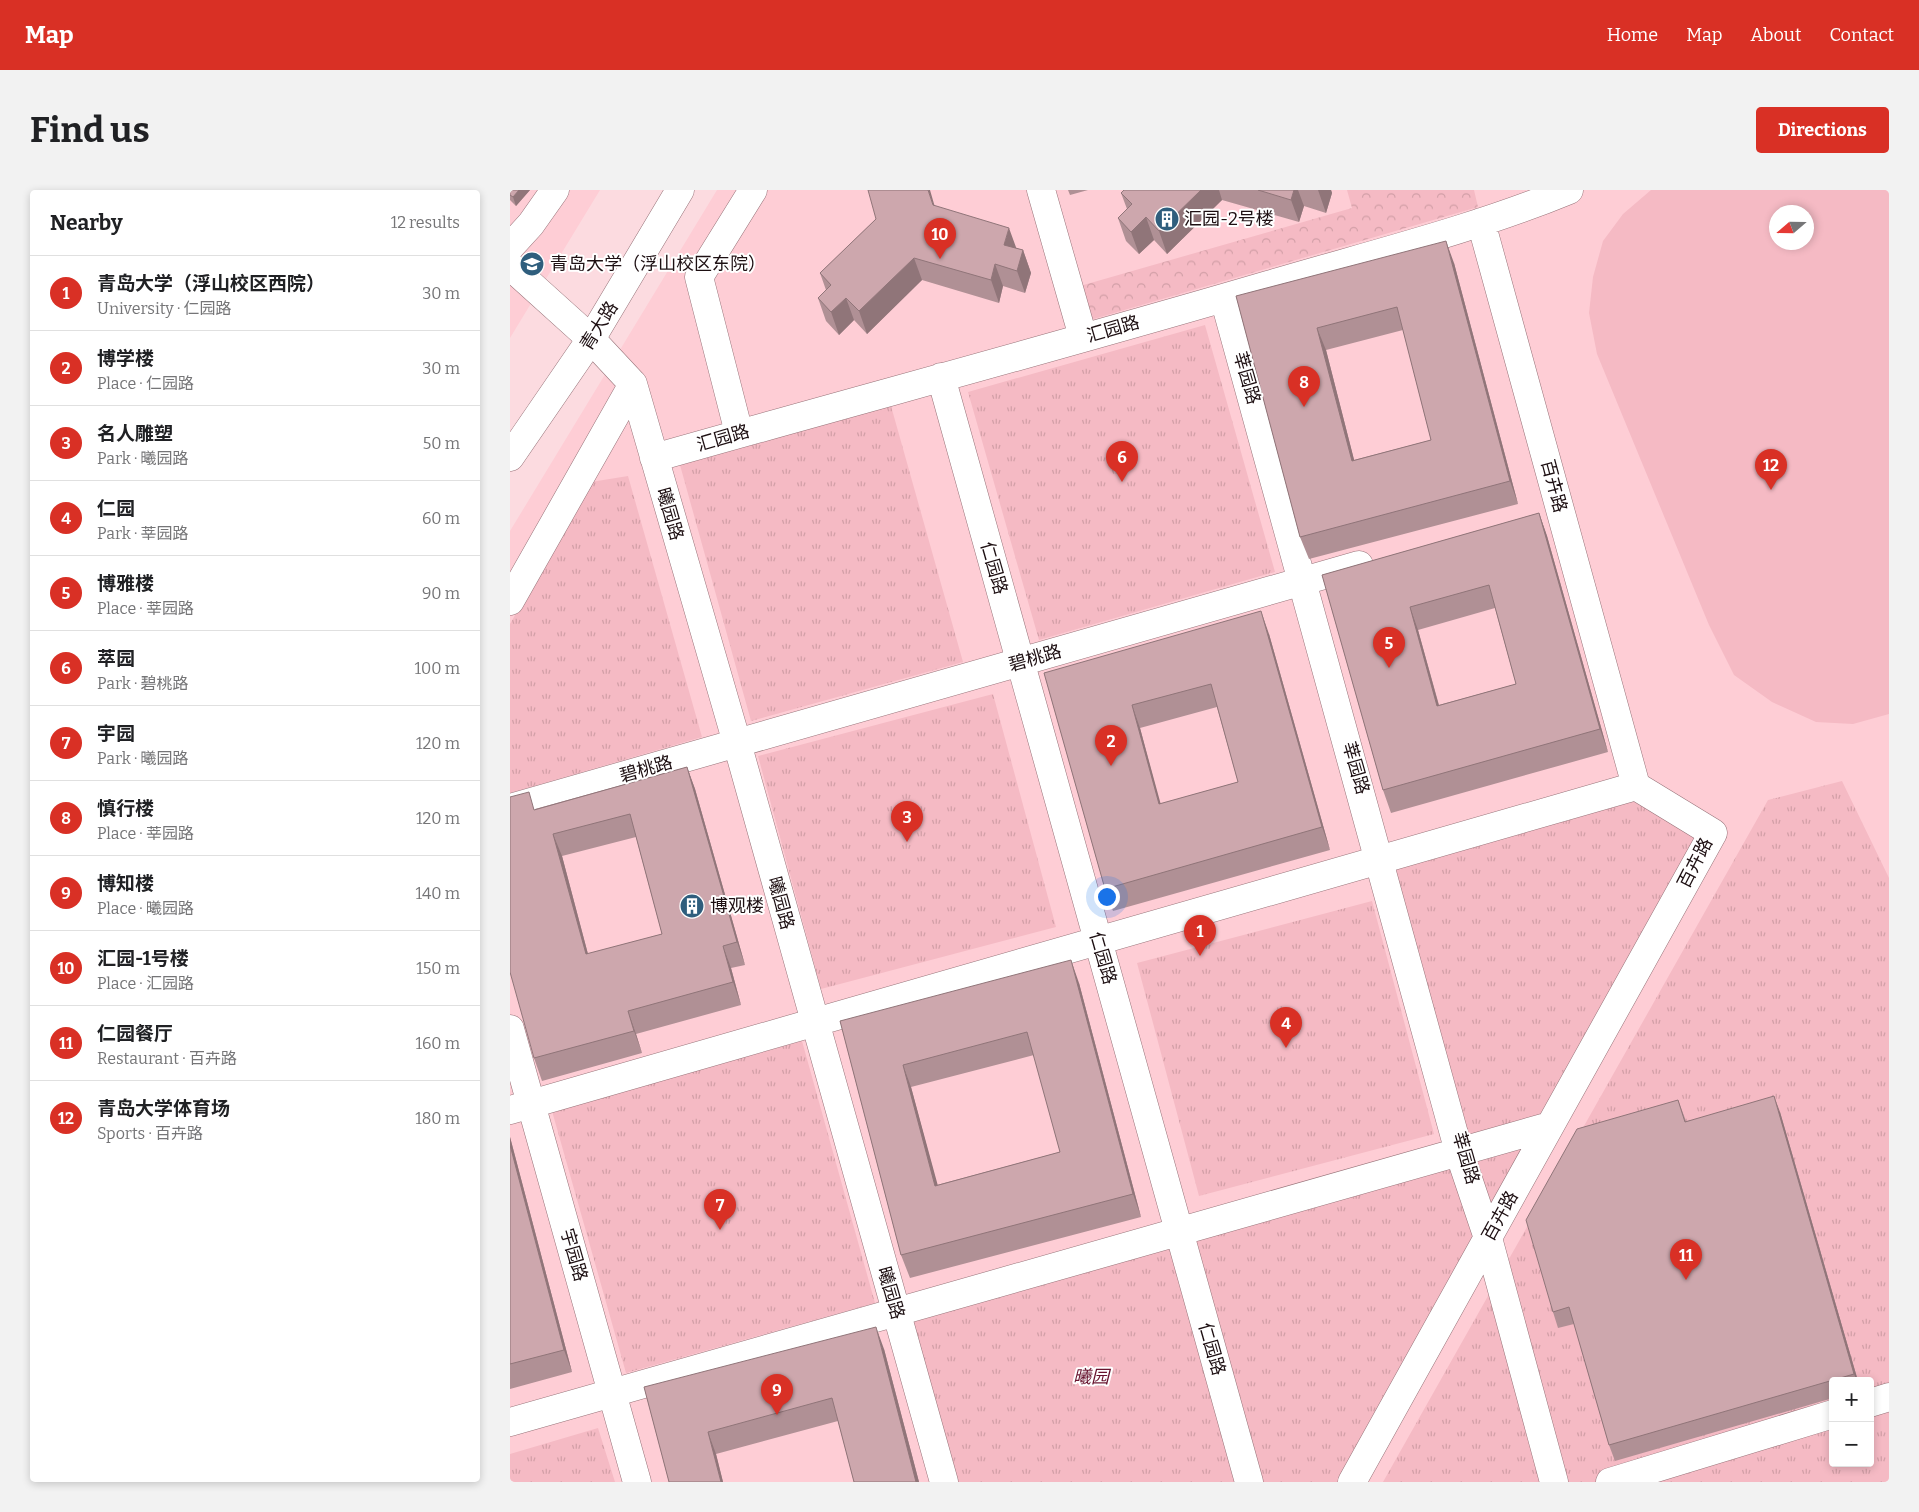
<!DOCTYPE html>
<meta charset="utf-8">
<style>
:root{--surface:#fff;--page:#f2f2f2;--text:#202124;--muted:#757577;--line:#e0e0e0;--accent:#d93025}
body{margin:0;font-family:Bitter,"Noto Sans SC",serif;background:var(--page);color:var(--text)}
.controls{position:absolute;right:15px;bottom:15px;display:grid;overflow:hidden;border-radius:5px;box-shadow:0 2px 8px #0003}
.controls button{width:45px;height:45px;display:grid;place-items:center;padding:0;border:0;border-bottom:1px solid var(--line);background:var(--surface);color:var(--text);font:25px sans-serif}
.compass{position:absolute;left:1259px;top:15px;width:45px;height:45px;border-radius:50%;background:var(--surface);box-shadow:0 2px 8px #0003;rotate:250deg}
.you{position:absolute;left:596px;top:706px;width:18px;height:18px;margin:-12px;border:4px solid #fff;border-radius:50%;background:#1a73e8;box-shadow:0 0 0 8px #1a73e833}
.badge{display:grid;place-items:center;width:32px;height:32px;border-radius:50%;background:var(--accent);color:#fff;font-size:16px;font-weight:700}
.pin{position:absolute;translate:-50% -41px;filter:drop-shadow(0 1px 2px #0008)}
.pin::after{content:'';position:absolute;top:26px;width:18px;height:15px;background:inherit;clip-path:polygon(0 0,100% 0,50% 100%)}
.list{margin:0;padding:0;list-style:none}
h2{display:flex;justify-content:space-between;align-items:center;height:65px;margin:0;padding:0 20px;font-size:21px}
h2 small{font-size:16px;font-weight:400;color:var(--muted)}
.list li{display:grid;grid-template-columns:32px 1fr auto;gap:15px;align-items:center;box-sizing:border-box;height:75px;padding:0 20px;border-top:1px solid var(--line)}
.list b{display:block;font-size:19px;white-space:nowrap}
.list p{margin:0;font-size:16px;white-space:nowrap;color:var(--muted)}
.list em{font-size:16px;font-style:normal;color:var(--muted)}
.map{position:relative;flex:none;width:1379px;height:1292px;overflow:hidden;border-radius:5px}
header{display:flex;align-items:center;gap:30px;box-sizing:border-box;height:70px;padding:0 25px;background:var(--accent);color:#fff}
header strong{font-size:24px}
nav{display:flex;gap:28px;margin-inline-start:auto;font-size:18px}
.intro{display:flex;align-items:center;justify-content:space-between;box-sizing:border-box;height:120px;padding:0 30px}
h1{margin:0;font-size:35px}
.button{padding:12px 22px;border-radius:5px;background:var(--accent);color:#fff;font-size:18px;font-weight:700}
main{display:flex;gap:30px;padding:0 30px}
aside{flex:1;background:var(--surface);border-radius:5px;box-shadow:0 2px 8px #0003}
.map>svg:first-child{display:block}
.built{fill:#fecdd5;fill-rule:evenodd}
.forest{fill:url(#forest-crowns)}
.park{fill:url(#park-tufts);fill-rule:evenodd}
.garden{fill:#f5bac4;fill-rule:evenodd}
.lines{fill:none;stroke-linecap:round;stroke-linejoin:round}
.street-casing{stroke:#977379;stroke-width:29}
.secondary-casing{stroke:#977379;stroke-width:29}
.street{stroke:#fff;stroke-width:28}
.secondary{stroke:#fff;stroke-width:28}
.wall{fill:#b09095;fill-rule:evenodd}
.shaded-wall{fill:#907579}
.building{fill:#cda7ad;stroke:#907579;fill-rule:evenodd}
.labels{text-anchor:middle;stroke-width:4;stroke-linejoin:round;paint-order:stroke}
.poi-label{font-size:18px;fill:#1d0f12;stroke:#fff;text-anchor:start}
.street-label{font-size:18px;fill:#1d0f12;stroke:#fff}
.park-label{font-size:18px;font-style:italic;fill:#67132e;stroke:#fff}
</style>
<header>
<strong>Map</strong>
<nav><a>Home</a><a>Map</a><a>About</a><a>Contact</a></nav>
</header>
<div class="intro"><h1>Find us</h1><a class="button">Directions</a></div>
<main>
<aside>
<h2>Nearby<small>12 results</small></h2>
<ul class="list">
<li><span class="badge">1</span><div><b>青岛大学（浮山校区西院）</b><p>University · 仁园路</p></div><em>30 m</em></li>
<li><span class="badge">2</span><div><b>博学楼</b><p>Place · 仁园路</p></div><em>30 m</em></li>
<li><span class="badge">3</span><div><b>名人雕塑</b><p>Park · 曦园路</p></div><em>50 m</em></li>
<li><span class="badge">4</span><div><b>仁园</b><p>Park · 莘园路</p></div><em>60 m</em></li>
<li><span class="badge">5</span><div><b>博雅楼</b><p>Place · 莘园路</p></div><em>90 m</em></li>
<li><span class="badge">6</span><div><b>萃园</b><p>Park · 碧桃路</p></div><em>100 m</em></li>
<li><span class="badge">7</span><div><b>宇园</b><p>Park · 曦园路</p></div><em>120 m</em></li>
<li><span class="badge">8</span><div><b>慎行楼</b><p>Place · 莘园路</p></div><em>120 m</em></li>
<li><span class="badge">9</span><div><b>博知楼</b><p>Place · 曦园路</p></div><em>140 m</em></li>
<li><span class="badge">10</span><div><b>汇园-1号楼</b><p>Place · 汇园路</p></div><em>150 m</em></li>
<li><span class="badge">11</span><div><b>仁园餐厅</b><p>Restaurant · 百卉路</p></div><em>160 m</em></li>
<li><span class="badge">12</span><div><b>青岛大学体育场</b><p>Sports · 百卉路</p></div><em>180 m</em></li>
</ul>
</aside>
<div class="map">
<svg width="1379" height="1292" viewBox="0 0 1379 1292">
<defs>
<pattern id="forest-crowns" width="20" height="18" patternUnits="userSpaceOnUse" patternTransform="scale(1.25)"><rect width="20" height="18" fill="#f5bac4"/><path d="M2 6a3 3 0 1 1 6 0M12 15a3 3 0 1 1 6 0" fill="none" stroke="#d29fa7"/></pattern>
<pattern id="park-tufts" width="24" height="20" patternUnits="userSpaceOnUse" patternTransform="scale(1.25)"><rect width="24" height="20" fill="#f5bac4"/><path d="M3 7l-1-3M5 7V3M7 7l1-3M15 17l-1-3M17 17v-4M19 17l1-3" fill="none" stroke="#d29fa7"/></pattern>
</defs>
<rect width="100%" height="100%" fill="#fcdbe0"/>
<path class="built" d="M0,0H90L0,148Z
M207,0H1379V1292H0V341ZM1266,22H1296V52H1266ZM1323,1191H1360V1273H1323Z"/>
<path class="forest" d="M837,0H964L968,17L580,130L570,96L842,18Z"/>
<path class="park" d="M695,135L765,382L529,450L458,202Z
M381,216L453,472L241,531L170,275Z
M118,286L192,547L0,603V434L81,292Z
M483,504L546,737L311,799L248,566Z
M1332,591L1379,688V1292H873L1258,610ZM1323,1191H1360V1273H1323Z
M1126,606L1195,647L1031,926L958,946L882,674Z
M862,711L924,944L689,1006L627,773Z
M292,851L365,1113L116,1183L42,921Z
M1012,958L827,1292H444L398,1128Z
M88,1238L105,1292H0V1264Z"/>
<path class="garden" d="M1141,0H1379V524L1343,534L1306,532L1262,512L1224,485L1199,435L1087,164L1079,123L1083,87L1093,51L1113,24ZM1266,22H1296V52H1266Z"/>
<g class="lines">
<defs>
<path id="street" d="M531,0L573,147
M0,57L21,34L45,0
M0,76L81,149L123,194L227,553L434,1292
M714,108L949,962L978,1048L1044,1292
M431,187L739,1292
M229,243L189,87L243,0
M144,268C348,210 554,155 758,95C859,65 962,40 1059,0
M0,411L123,194
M0,618L849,375
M0,839L127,1292
M0,920L1126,596
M1360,1213L1379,1207
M0,1232L1040,936
M842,1292L1203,643L1126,596L971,32
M1100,1292L1323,1224"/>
<path id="secondary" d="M0,267L81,149L170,0"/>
</defs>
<use href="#street" class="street-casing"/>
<use href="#secondary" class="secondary-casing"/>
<use href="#street" class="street"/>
<use href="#secondary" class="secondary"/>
</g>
<path class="wall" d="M0,0H20L6,16L0,10Z
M558,0H578L560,5Z
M614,0H821L822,3L816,23L794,16L789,32L712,10L657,64L644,50L629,64L616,51L608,28L617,19L611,3Z
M425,16L506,58L513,60L521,83L515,103L493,96L489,113L412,90L357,144L344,130L329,145L316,131L308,108L316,100L310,83L366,29Z
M944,73L1008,314L799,369L790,347L726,106ZM893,140L921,250L844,270L816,160Z
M1029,323L1037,346L1098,562L881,623L873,600L812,385ZM985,418L1006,494L929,515L908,440Z
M759,444L820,660L603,721L595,699L534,483ZM707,517L728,592L650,614L630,538Z
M177,577L185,599L235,775L221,778L231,815L126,844L132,863L32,891L24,868L25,619ZM126,647L152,744L78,764L52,666Z
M569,793L631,1027L400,1088L391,1065L330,831ZM524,865L550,962L427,995L401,897Z
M1168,910L1176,931L1270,922L1348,1191H1323V1208L1105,1271L1099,1255L1064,1134L1048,1138L1043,1122Z
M0,947L62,1182L0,1199Z
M374,1159L409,1292H344L328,1231L206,1264L213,1292H159L134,1197Z"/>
<path class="shaded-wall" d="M9,0H20L6,16L3,7Z
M418,0H420L431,38L423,15Z
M691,0H709L712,10L657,64L649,41Z
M784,0H788L794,16L789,32L781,10Z
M808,0H821L822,3L816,23Z
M636,27L644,50L629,64L621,42Z
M499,38L507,60L494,55Z
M936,51L944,73L1008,314L1000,291Z
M513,60L521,83L515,103L507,81Z
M404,68L412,90L357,144L349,121Z
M485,74L493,96L489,113L481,90Z
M336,108L344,130L329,145L321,122Z
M807,138L816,160L850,293L842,271Z
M1029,323L1037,346L1098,562L1090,539Z
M900,417L908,440L935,538L927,516Z
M751,421L759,444L820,660L812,637Z
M622,515L630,538L657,637L649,614Z
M177,577L185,599L235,775L227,752Z
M43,644L52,666L84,787L76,764Z
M213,756L221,778L231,815L223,792Z
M561,770L569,793L631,1027L623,1004Z
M118,821L126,844L132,863L124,841Z
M393,875L401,897L434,1018L425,996Z
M1264,906L1270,922L1348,1191H1347L1344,1184Z
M0,947L62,1182L54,1160L0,955Z
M366,1137L374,1159L409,1292H406Z
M198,1242L206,1264L213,1292H211Z"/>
<path class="building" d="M0,0H9L3,7L0,5Z
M358,0H418L423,15L499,38L494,55L513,60L507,81L485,74L481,90L404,68L349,121L336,108L321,122L308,108L321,95L310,83L366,29Z
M614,0H691L649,41L636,27L621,42L608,28L622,14L611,3Z
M748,0H784L781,10Z
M936,51L1000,291L790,347L726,106ZM887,117L921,250L842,271L807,138Z
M1029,323L1090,539L873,600L812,385ZM979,395L1006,494L927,516L900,417Z
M751,421L812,637L595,699L534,483ZM701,494L728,592L649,614L622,515Z
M177,577L227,752L213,756L223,792L118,821L124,841L24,868L0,782V607L19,602L24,620ZM120,624L152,744L76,764L43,644Z
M561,770L623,1004L391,1065L330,831ZM517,842L550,962L425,996L393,875Z
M1264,906L1344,1184L1099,1255L1059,1117L1043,1122L1016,1030L1067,939L1168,910L1175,932Z
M0,955L54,1160L0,1174Z
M366,1137L406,1292H344L322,1208L198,1242L211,1292H159L134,1197Z"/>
<defs>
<symbol id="building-disc" viewBox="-11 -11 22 22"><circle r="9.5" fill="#2f5e7d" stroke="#fff"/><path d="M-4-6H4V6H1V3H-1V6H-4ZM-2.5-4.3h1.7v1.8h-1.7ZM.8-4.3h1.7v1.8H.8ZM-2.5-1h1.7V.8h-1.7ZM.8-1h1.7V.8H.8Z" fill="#fff"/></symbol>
<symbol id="university-disc" viewBox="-11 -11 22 22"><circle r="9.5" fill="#2f5e7d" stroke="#fff"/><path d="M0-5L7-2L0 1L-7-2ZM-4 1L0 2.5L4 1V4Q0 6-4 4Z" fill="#fff"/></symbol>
</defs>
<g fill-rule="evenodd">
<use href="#building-disc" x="643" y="15" width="28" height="28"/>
<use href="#university-disc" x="8" y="60" width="28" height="28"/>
<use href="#building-disc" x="168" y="702" width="28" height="28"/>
</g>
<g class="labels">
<g class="poi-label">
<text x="674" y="35">汇园-2号楼</text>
<text x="40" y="80">青岛大学（浮山校区东院）</text>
<text x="200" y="722">博观楼</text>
</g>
<g class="street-label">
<text transform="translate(89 136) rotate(-58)" y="6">青大路</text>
<text transform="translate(603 139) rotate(-16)" y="6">汇园路</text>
<text transform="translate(737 188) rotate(74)" y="6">莘园路</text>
<text transform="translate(213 248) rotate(-16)" y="6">汇园路</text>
<text transform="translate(1044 296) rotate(75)" y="6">百卉路</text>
<text transform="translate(160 324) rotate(74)" y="6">曦园路</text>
<text transform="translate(484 378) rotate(74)" y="6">仁园路</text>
<text transform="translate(525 468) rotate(-16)" y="6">碧桃路</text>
<text transform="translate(846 578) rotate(74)" y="6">莘园路</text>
<text transform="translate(136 579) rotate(-16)" y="6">碧桃路</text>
<text transform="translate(1185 673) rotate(-63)" y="6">百卉路</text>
<text transform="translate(271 713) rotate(75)" y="6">曦园路</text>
<text transform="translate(593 768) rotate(74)" y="6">仁园路</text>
<text transform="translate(956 968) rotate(74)" y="6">莘园路</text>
<text transform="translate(990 1026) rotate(-61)" y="6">百卉路</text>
<text transform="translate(64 1065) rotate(74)" y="6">宇园路</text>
<text transform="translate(381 1103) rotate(74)" y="6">曦园路</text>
<text transform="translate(702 1159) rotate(74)" y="6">仁园路</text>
</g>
<g class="park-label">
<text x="581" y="1193">曦园</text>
</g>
</g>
</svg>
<div class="controls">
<button>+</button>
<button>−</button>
</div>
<svg class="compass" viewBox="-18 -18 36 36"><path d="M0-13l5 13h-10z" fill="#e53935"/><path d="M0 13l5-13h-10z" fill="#757577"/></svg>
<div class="you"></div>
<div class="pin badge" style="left:690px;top:766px">1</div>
<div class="pin badge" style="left:601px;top:576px">2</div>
<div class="pin badge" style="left:397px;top:652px">3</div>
<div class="pin badge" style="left:776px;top:858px">4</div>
<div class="pin badge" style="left:879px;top:478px">5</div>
<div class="pin badge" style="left:612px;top:292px">6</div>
<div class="pin badge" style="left:210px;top:1040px">7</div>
<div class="pin badge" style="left:794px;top:217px">8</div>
<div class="pin badge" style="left:267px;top:1225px">9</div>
<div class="pin badge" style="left:430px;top:69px">10</div>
<div class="pin badge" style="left:1176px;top:1090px">11</div>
<div class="pin badge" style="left:1261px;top:300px">12</div>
</div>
</main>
